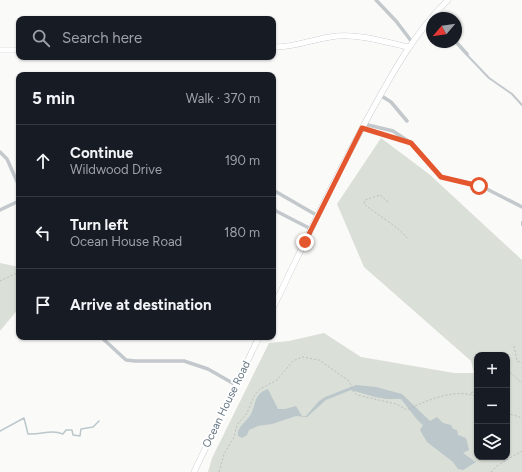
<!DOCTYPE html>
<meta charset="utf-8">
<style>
:root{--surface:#171b24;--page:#242831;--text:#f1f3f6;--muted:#9ea1a6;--line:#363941}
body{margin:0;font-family:Figtree,sans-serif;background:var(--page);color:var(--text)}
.controls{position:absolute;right:12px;bottom:12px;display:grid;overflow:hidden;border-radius:8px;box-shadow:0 1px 3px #0004}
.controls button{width:36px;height:36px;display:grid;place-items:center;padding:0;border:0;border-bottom:1px solid var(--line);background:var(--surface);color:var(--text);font:20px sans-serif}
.compass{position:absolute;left:426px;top:12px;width:36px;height:36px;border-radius:50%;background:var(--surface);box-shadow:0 1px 3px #0004;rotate:241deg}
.stop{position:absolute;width:12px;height:12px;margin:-9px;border:3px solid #e4572e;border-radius:50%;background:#fff}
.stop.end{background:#e4572e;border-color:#fff;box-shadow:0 1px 4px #0008}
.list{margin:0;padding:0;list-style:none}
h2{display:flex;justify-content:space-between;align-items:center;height:52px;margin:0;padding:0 16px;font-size:17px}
h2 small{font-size:13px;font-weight:400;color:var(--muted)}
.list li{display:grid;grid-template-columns:26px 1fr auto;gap:12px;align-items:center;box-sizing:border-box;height:72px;padding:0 16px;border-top:1px solid var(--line)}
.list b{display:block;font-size:15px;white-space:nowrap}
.list p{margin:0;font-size:13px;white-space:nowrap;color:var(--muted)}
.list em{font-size:13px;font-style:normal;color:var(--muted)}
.icon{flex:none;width:22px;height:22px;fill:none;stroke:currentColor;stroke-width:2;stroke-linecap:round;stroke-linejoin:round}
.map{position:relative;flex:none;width:522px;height:472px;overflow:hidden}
.search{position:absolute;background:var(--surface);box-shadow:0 1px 3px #0004;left:16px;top:16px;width:260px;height:44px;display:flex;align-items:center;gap:10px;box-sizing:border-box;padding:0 14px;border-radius:8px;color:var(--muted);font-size:15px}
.panel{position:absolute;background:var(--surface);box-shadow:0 1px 3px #0004;left:16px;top:72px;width:260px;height:268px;border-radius:8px}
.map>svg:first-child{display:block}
.green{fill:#dadfd7;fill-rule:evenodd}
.water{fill:#bbc7cb}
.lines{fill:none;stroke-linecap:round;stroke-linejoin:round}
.stream{stroke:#bbc7cb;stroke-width:1.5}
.secondary-casing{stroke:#b3babf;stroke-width:6}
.path{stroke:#bbbfc2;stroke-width:1;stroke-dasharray:2 2;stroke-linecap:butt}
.lane{stroke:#c3c8cc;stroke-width:2}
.street{stroke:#c3c8cc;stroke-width:3.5}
.secondary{stroke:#fff;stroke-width:5.5}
.route{stroke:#e4572e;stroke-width:5}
.labels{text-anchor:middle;stroke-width:4;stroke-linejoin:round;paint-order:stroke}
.street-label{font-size:11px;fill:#657683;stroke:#fff}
</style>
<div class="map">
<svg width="522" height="472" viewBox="0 0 522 472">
<rect width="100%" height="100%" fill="#fafaf8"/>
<path class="green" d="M381,138L429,174L522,260V472H208L212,458L269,343L289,341L324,333L361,357L454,373H474L471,361L364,267L337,204ZM477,355H507V457H477Z
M0,263L19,267V308L0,331Z"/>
<path class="water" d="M356,385L376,387L402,394L430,421L437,417L443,423L451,425L453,429L457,430L458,435L466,438L469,450L463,453L476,462L463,470L458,469L453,462L427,442L420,430L423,425C415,419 408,407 401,399H387L375,397L351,390L326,400L307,417L296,416L272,424L258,426L249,430L247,435L242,438L238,436C237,427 244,424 249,417C257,407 252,394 268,389L278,409H285L296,406L302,416H306L319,401L325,397Z"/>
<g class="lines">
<path class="stream" d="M0,431L24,418L28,434C41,435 51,429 63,434L66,430H72L73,435L80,436L81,429L93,427L99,421"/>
<defs>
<path id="secondary" d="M273,47C295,48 315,38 337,36C360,34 386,42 408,47
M0,50H19
M273,308C305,242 335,176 371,112C393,72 415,32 448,0
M194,472L259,337"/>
</defs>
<use href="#secondary" class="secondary-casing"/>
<path class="path" d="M388,202L380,195L365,200L364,204C375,213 400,228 407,238
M0,281L19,272
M514,346L517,361L522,363
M507,370L522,383
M471,393L477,390
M507,413L522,418
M219,472L224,454L234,437L237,425L247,413L254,396L260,389L277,380L293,361L302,357L319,360L349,381L353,391L357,395L396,404L407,410C424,401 458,387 477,397
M491,472L498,465L522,451"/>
<path class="lane" d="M467,55L489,78L512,94L522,105
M522,222V225"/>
<path class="street" d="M376,0L396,21L412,42
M456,42L467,54
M380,95L391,102L407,121
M364,124L393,131L411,143L441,177L479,185L522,207
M362,128L408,142
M0,152L7,159L19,186
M273,190L318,216
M273,207L276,211L311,229
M0,210L19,201
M101,337L126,360L135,361H184L208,369L236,385"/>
<use href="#secondary" class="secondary"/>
</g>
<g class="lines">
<path class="route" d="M305,242L362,128L411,143L441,177L479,186"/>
</g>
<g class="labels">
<g class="street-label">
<text transform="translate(226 404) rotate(-64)" y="4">Ocean House Road</text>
</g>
</g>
</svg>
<div class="controls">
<button>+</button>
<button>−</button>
<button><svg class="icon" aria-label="layers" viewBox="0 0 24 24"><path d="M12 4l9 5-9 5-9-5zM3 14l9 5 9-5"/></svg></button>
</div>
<svg class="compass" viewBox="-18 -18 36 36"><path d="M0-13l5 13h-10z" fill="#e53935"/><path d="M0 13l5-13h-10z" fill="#9ea1a6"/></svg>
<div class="stop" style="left:479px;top:186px"></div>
<div class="stop end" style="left:305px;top:242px"></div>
<div class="search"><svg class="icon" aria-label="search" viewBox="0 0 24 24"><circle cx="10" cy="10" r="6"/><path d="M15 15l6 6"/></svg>Search here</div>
<section class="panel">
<h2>5 min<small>Walk · 370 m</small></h2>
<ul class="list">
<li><svg class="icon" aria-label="ahead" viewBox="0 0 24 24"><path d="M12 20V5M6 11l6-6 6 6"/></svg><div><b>Continue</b><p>Wildwood Drive</p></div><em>190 m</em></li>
<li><svg class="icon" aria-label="left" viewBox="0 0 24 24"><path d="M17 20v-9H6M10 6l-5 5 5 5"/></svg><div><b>Turn left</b><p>Ocean House Road</p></div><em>180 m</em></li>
<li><svg class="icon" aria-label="arrive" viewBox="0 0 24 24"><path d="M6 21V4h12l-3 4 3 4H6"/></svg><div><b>Arrive at destination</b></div></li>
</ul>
</section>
</div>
